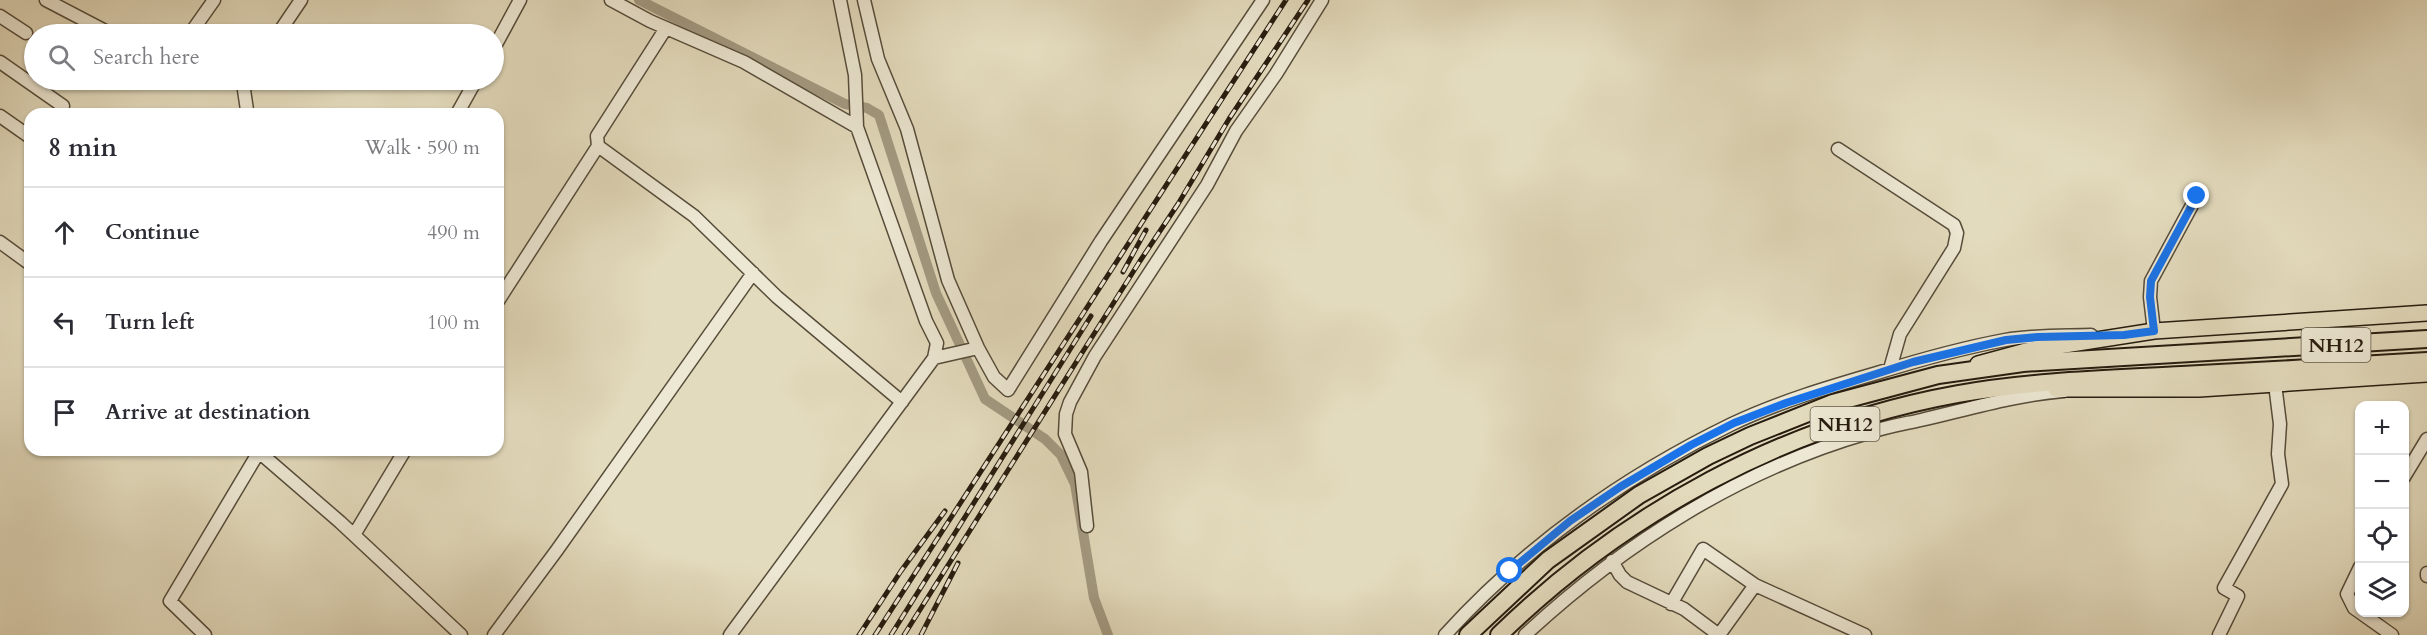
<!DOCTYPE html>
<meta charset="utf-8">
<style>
:root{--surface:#fff;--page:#f7f7f7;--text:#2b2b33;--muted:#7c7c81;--line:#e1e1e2}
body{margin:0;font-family:Cardo,serif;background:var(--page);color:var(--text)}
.controls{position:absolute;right:18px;bottom:18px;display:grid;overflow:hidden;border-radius:12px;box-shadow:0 2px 4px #0004}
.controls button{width:54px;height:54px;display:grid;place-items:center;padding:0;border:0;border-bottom:2px solid var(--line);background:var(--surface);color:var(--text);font:30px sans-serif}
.stop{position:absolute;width:18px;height:18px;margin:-14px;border:4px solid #1a73e8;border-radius:50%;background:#fff}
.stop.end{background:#1a73e8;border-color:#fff;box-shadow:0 2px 6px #0008}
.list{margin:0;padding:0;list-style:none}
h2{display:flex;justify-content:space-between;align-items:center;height:78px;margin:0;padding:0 24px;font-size:26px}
h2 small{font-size:20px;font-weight:400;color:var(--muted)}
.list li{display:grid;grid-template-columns:39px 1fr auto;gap:18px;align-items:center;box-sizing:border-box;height:90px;padding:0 24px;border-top:2px solid var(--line)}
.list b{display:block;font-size:22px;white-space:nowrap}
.list em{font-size:20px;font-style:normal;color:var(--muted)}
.icon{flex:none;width:33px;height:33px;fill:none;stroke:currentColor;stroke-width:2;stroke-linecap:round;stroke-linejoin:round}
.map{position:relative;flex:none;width:2427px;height:635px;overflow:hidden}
.search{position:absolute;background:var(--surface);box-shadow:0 2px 4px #0004;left:24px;top:24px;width:480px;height:66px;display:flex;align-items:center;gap:15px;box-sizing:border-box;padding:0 21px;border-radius:33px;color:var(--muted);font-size:22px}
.panel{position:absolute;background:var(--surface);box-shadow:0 2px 4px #0004;left:24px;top:108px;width:480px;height:348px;border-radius:18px}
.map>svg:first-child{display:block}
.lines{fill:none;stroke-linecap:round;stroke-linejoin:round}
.canal{stroke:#a39a82;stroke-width:10}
.minor-casing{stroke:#564c3a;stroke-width:15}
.major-casing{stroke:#271c0f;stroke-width:18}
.highway-casing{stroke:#271c0f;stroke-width:20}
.minor{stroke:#ede8d4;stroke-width:12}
.major{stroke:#e3dbbd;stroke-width:15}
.highway{stroke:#e3dbbd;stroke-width:16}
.rail-casing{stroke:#271c0f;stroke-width:5}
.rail{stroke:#ede8d4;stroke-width:3;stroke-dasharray:9;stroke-linecap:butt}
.route{stroke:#1a73e8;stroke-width:8}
.labels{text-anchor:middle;stroke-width:4.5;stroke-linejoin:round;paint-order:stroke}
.shield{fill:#ede8d4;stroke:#62594a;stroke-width:1.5}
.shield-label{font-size:20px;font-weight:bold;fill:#271c0f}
</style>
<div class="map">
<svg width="2427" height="635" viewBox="0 0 2427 635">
<rect width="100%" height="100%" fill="#e3dbbd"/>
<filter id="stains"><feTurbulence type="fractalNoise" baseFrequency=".00333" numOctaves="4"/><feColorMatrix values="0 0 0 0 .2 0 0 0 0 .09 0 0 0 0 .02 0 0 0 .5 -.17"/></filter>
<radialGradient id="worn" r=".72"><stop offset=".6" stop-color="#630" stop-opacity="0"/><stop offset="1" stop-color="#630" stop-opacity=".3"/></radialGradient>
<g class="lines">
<path class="canal" d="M639,0L845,104L867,108L879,115L936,293L985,399L1045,439L1061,455L1075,484L1094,598L1108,635"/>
<defs>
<path id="minor" d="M46,0L111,34
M611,0L650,21L744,62L857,127
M864,0L878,59L907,129L948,280L978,348L994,377L1008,390L1101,241L1263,0
M0,16L26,33
M190,34L214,0
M278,34L301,0
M494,48L520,0
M0,62L63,106
M244,114L247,110L244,90L248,80
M457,114L476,80
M0,116L30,137
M598,146L694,216L777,297L902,402
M1838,149L1954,225L1957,233L1954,248L1900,334L1890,369
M0,242L30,264
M498,301L598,146L597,136L666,28
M2154,331L2150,297L2151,281L2197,196
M934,358L978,348
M259,452L340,522L461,635
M2404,477L2427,439
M1087,526L1081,472L1065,434L1066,414L1070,402L1095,356L1207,185L1236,131L1276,74L1322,0
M354,535L405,450
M1612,561L1620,575L1627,582L1684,609L1719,635L1755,585
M2360,567L2347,594L2354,608L2392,635
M2427,573V576
M1671,604L1703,549L1755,585L1865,635
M205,635L170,601L260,450
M494,635L557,550L753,273
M730,635L934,358L937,343L926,321L857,127L855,75L840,0
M1445,635C1525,547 1625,476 1732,424C1778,402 1829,387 1877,373C1919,360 1962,348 2005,340C2033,335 2062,336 2091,335
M1525,635C1623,544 1739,470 1868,433C1885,427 1903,424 1921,420C1969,409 2014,395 2064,391
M2219,635L2238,596L2224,588L2282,484L2278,454L2280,424L2275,384"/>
<path id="major" d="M1978,364L2026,351L2154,331L2427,313
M2056,389H2199L2427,374"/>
<path id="highway" d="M1468,635L1548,560L1639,495L1708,456L1750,436L1833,403L1938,375L2023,363L2427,339
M1499,635C1624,513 1785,425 1958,394C2031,381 2107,379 2182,375C2264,371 2345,366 2427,361"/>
</defs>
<use href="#minor" class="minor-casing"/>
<use href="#major" class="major-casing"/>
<use href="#highway" class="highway-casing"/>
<use href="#minor" class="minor"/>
<use href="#major" class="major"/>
<use href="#highway" class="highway"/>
<defs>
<path id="rail" d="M1123,272L1146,230
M859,635L901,571L945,511
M875,635L1286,0
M891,635L1091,316
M904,635L1140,261L1178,204L1229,119L1308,0
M921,635L958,563"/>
</defs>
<use href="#rail" class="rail-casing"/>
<use href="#rail" class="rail"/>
</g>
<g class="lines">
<path class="route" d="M1510,571L1570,521L1620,487L1691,445L1734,423L1786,403L1913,362L2006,340L2038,337L2124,335L2154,331L2150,297L2151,281L2197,196"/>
</g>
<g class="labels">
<g class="shield">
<rect x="2301.5" y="328" width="69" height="34" rx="4.5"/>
<rect x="1810.5" y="407" width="69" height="34" rx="4.5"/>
</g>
<g class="shield-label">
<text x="2336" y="352">NH12</text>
<text x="1845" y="431">NH12</text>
</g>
</g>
<rect width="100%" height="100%" filter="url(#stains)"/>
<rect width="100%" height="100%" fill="url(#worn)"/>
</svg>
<div class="controls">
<button>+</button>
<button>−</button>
<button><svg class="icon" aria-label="locate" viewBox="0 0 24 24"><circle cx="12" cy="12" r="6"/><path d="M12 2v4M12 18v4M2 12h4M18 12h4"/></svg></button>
<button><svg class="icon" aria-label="layers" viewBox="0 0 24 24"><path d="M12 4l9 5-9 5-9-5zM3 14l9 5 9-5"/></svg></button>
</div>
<div class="stop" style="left:1510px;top:571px"></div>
<div class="stop end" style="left:2197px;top:196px"></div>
<div class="search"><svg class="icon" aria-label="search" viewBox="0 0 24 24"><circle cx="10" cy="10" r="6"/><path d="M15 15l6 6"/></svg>Search here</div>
<section class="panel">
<h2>8 min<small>Walk · 590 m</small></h2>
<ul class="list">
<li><svg class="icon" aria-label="ahead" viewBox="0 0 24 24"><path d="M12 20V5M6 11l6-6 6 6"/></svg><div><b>Continue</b></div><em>490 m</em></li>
<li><svg class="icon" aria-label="left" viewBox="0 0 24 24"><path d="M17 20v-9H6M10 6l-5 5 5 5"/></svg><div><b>Turn left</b></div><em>100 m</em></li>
<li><svg class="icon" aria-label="arrive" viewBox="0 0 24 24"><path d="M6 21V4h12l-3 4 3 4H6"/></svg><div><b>Arrive at destination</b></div></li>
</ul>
</section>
</div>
